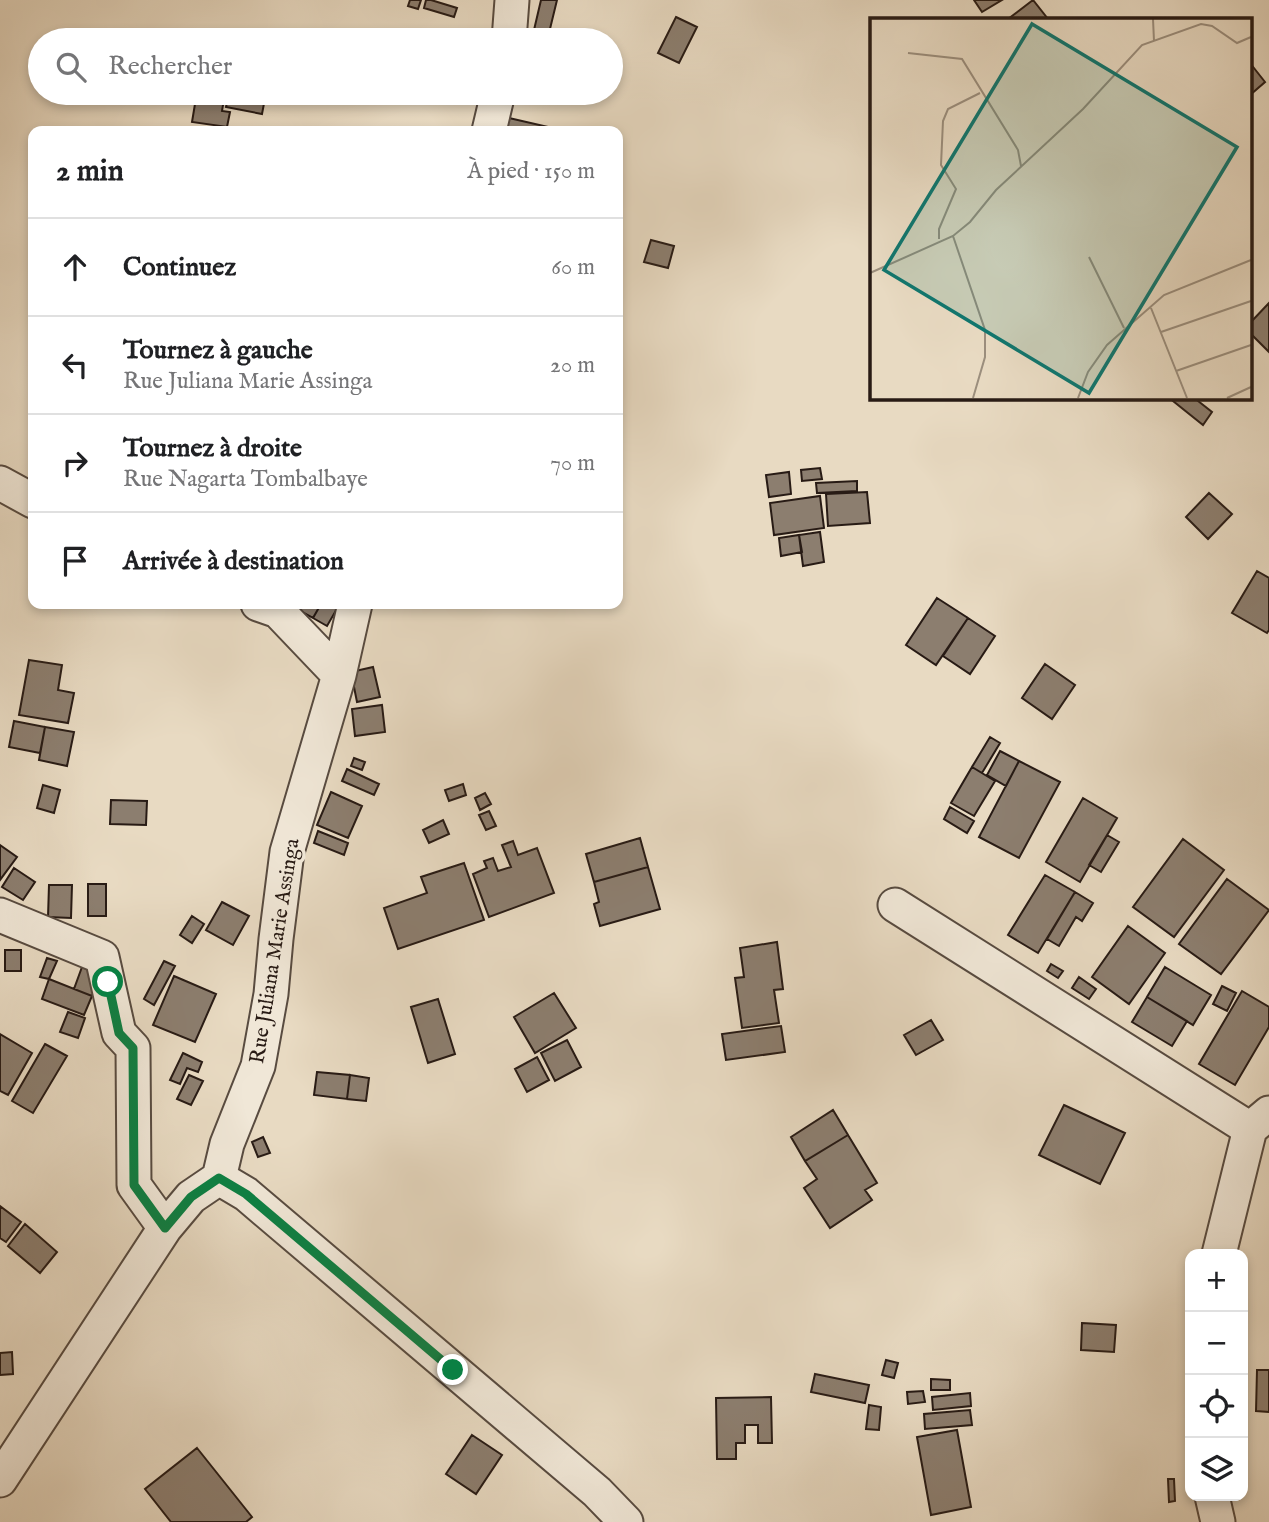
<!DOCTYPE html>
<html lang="fr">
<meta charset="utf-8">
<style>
:root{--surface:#fff;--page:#f6f6f6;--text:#202124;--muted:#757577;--line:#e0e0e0}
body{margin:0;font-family:"IM FELL English",serif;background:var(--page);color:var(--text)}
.controls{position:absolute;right:21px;bottom:21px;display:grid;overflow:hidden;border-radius:14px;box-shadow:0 4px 10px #0003}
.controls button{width:63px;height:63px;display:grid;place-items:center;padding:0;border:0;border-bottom:2px solid var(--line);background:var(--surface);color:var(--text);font:35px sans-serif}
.stop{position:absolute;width:21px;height:21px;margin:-16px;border:5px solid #0b8043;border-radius:50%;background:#fff}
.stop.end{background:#0b8043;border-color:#fff;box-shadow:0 2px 7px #0008}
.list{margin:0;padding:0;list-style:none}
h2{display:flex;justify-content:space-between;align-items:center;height:91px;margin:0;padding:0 28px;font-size:30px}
h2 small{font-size:23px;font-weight:400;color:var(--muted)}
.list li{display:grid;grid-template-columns:46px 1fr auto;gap:21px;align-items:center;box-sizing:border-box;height:98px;padding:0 28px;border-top:2px solid var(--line)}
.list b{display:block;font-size:26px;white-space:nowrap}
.list p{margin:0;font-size:23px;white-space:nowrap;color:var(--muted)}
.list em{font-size:23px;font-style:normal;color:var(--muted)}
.icon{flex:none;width:38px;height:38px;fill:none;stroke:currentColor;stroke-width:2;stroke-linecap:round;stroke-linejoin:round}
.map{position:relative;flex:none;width:1269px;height:1522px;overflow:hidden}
.search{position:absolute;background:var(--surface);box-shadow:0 4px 10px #0003;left:28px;top:28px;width:595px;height:77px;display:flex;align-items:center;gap:18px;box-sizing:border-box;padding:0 24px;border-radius:38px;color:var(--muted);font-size:26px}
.panel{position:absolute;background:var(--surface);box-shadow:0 4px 10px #0003;left:28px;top:126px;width:595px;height:483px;border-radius:14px}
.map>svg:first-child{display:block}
.building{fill:#8c7e6f;stroke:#281b15;stroke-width:2}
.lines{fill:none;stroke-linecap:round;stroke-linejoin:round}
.minor-casing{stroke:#584b40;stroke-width:37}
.minor{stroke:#f0e7d7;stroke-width:33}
.route{stroke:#0b8043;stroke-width:9}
.labels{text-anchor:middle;stroke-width:7;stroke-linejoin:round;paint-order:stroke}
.street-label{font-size:21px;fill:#281b15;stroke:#f0e7d7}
.inset-road{fill:none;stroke:#9b8e7d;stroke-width:2}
.view{fill:#0f766e;fill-opacity:0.15;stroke:#0f766e;stroke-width:3.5}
.inset-edge{fill:none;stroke:#281b15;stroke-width:3.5}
</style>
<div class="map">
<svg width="1269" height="1522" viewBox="0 0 1269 1522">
<rect width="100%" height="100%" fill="#e8dac2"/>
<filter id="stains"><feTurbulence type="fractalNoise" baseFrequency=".00286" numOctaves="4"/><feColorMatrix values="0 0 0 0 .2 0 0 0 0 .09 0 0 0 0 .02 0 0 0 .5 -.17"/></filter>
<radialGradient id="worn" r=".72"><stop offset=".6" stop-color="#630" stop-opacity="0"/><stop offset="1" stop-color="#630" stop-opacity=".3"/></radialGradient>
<path class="building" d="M410,0H421L418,9L408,6Z
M426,0H431L457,8L454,17L424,8Z
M541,0H557L549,33L534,30Z
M974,0H1002L982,12Z
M1033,0L1048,19H1008Z
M676,17L697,27L679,63L658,53Z
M1250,63L1265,82L1250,95Z
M211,93H225L222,111L230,112L227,127L192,122L196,98L209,101Z
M229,93H266L262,114L226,107Z
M509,118L557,129V131H506Z
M651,240L674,246L668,268L644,262Z
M1269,303V352L1250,333V323Z
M1168,397H1193L1212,412L1203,425Z
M820,468L822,479L802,481L801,470Z
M789,472L791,494L769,497L766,475Z
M857,481V491L817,493L816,483Z
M867,492L870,523L828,526L826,494Z
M1209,493L1232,514L1208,539L1186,517Z
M820,496L824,528L774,535L770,503Z
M820,532L824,562L803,566L799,535Z
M799,535L802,552L781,556L779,538Z
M1257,571L1269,578V630L1267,633L1232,613Z
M937,598L968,618L936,665L906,645Z
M287,604H321L313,618Z
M321,604H332L338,607L327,626L313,618Z
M968,618L995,636L970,674L943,656Z
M29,660L62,665L58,690L74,693L68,723L19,715Z
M1045,664L1075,685L1052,719L1022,698Z
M373,667L380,697L357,702L351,672Z
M382,705L385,732L355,736L352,709Z
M14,721L45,727L40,753L9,747Z
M45,727L74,732L67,766L39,760Z
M990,737L1000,743L982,773L972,767Z
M1000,751L1019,761L1006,786L987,775Z
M354,758L365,762L362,770L351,766Z
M1019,761L1060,782L1019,858L979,837Z
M972,767L995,781L974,816L951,803Z
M347,769L379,784L374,795L342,781Z
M463,784L466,795L449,801L445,790Z
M43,785L60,790L54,813L37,808Z
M331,792L362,806L348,838L317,825Z
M485,793L491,804L480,810L475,798Z
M1083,798L1117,818L1080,882L1046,862Z
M111,800L147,801L146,825L110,824Z
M950,807L974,821L967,833L944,819Z
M489,811L496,826L486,830L479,815Z
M443,820L449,834L429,843L423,830Z
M318,831L348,843L344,855L314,843Z
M1107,835L1119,842L1101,872L1089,865Z
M640,838L648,867L594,882L586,854Z
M1183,839L1224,870L1174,937L1133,907Z
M513,841L518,855L537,848L554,893L489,917L473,874L487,868L484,861L493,858L498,871L511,867L502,845Z
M0,845L17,857L0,880Z
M464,863L484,920L398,949L384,908L427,893L421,877Z
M648,867L660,909L600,926L594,904L599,902L594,882Z
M14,868L35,882L23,900L2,887Z
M1045,875L1075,892L1038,953L1008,935Z
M1227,879L1269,910L1221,974L1179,944Z
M88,884H106V916H88Z
M49,885H72L71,918L48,917Z
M1075,892L1093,903L1082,921L1076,917L1059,946L1047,939Z
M222,902L249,916L233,945L206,930Z
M192,916L204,924L192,943L180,935Z
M1128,926L1165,953L1129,1004L1092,977Z
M777,942L783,989L774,990L779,1023L742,1028L735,978L744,977L740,948Z
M5,950H21V971H5Z
M47,958L57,961L49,979L40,977Z
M164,961L175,966L154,1005L144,999Z
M1051,964L1063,971L1058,978L1047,971Z
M82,967L100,974L92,996L74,989Z
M1165,967L1211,995L1193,1025L1147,997Z
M174,976L216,994L195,1042L153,1025Z
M1079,977L1096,989L1089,999L1072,988Z
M49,979L92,996L84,1015L42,999Z
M1222,986L1236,993L1227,1011L1213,1004Z
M1242,991L1269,1007V1027L1235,1085L1199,1064Z
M554,993L576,1028L535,1053L514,1017Z
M1147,997L1187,1021L1172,1046L1132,1022Z
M438,999L455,1054L428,1063L411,1007Z
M68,1012L85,1018L78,1038L60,1032Z
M931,1020L943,1040L916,1055L904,1035Z
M781,1026L785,1052L726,1060L722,1034Z
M0,1034L32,1053L8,1095L0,1091Z
M567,1040L581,1067L555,1081L541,1053Z
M45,1044L67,1056L33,1113L12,1101Z
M183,1053L202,1062L198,1072L187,1068L180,1084L170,1080Z
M537,1057L549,1080L527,1092L515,1069Z
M317,1072L350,1075L347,1099L314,1095Z
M189,1075L203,1081L191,1105L177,1099Z
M350,1075L369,1078L366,1101L347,1099Z
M1064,1105L1125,1133L1100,1184L1039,1155Z
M833,1110L848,1135L805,1161L791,1137Z
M848,1135L877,1183L865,1190L872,1200L830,1228L804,1188L817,1179L805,1161Z
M263,1137L270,1153L258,1157L252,1142Z
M0,1206L21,1222L6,1242L0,1238Z
M25,1224L57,1252L40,1273L8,1246Z
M1082,1323L1116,1325L1114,1352L1081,1350Z
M12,1352L13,1374L0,1375V1353Z
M886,1360L898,1363L894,1378L882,1375Z
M1257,1370H1269V1412L1256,1411Z
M815,1374L869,1385L865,1403L811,1392Z
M931,1379L950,1380V1390H931Z
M923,1391L925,1402L908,1404L907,1392Z
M970,1393L971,1406L933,1410L932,1397Z
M771,1397L772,1443H758V1425H745V1443H736V1459H717L716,1398Z
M869,1405L881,1407L879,1430L866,1429Z
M970,1410L972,1425L925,1429L924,1414Z
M957,1430L971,1507L931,1515L917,1437Z
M472,1435L502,1455L476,1494L446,1474Z
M197,1448L252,1517L246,1522H171L145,1489Z
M1168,1479H1174L1175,1501L1169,1502Z"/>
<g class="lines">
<defs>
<path id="minor" d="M509,40L512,0
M489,131L498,93
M0,483L33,501
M258,604L278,611L339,675
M895,905L1250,1129
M0,915L102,957L119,1033L133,1048L134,1185L165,1228
M219,1178L246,1194L597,1492L626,1522
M1219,1254L1250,1129L1269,1113
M0,1480L165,1228L191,1197L219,1178L227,1144L258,1066L271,994L276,939L287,852L339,675L355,604
M1212,1496L1218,1522"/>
</defs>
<use href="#minor" class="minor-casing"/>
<use href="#minor" class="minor"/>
</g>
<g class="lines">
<path class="route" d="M108,982L119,1033L133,1048L134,1185L165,1228L191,1197L219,1178L246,1194L453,1370"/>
</g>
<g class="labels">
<g class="street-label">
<text transform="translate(274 951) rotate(-81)" y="7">Rue Juliana Marie Assinga</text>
</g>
</g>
<g transform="translate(870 18)">
<rect width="382" height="382" fill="#e8dac2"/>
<path class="inset-road" d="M283,1L284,23M38,35L92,41L148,132L151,148M83,218L115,312V339L103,380M69,221V211L86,171L71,147L73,103L78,91L110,75M219,239L254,310M0,255L83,218L100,204L126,172L213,91L272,27L331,6L342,8L367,25L381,19M281,290L317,380M291,314L381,283M306,353L381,327M208,380L218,354L237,327L294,277L381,242M357,380L381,369"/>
<path class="view" d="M162,6L367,129L219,375L14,252Z"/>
<rect width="382" height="382" class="inset-edge"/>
</g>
<rect width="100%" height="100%" filter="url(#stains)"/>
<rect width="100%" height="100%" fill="url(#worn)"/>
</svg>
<div class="controls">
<button>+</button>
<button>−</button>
<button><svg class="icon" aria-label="locate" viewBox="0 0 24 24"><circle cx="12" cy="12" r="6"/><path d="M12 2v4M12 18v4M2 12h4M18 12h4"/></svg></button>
<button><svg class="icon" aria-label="layers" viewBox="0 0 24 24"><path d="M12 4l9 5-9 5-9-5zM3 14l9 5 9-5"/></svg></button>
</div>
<div class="stop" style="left:108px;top:982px"></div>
<div class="stop end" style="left:453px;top:1370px"></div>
<div class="search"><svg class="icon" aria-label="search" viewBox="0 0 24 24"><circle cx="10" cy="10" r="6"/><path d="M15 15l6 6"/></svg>Rechercher</div>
<section class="panel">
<h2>2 min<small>À pied · 150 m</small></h2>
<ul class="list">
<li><svg class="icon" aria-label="ahead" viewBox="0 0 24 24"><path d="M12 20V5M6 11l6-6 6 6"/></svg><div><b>Continuez</b></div><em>60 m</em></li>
<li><svg class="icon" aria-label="left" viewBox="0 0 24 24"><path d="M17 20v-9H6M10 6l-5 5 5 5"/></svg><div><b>Tournez à gauche</b><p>Rue Juliana Marie Assinga</p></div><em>20 m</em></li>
<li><svg class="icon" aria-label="right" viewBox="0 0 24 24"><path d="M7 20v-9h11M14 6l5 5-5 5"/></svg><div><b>Tournez à droite</b><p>Rue Nagarta Tombalbaye</p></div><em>70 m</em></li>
<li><svg class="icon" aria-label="arrive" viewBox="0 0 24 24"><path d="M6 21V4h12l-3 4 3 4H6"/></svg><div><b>Arrivée à destination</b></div></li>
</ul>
</section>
</div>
